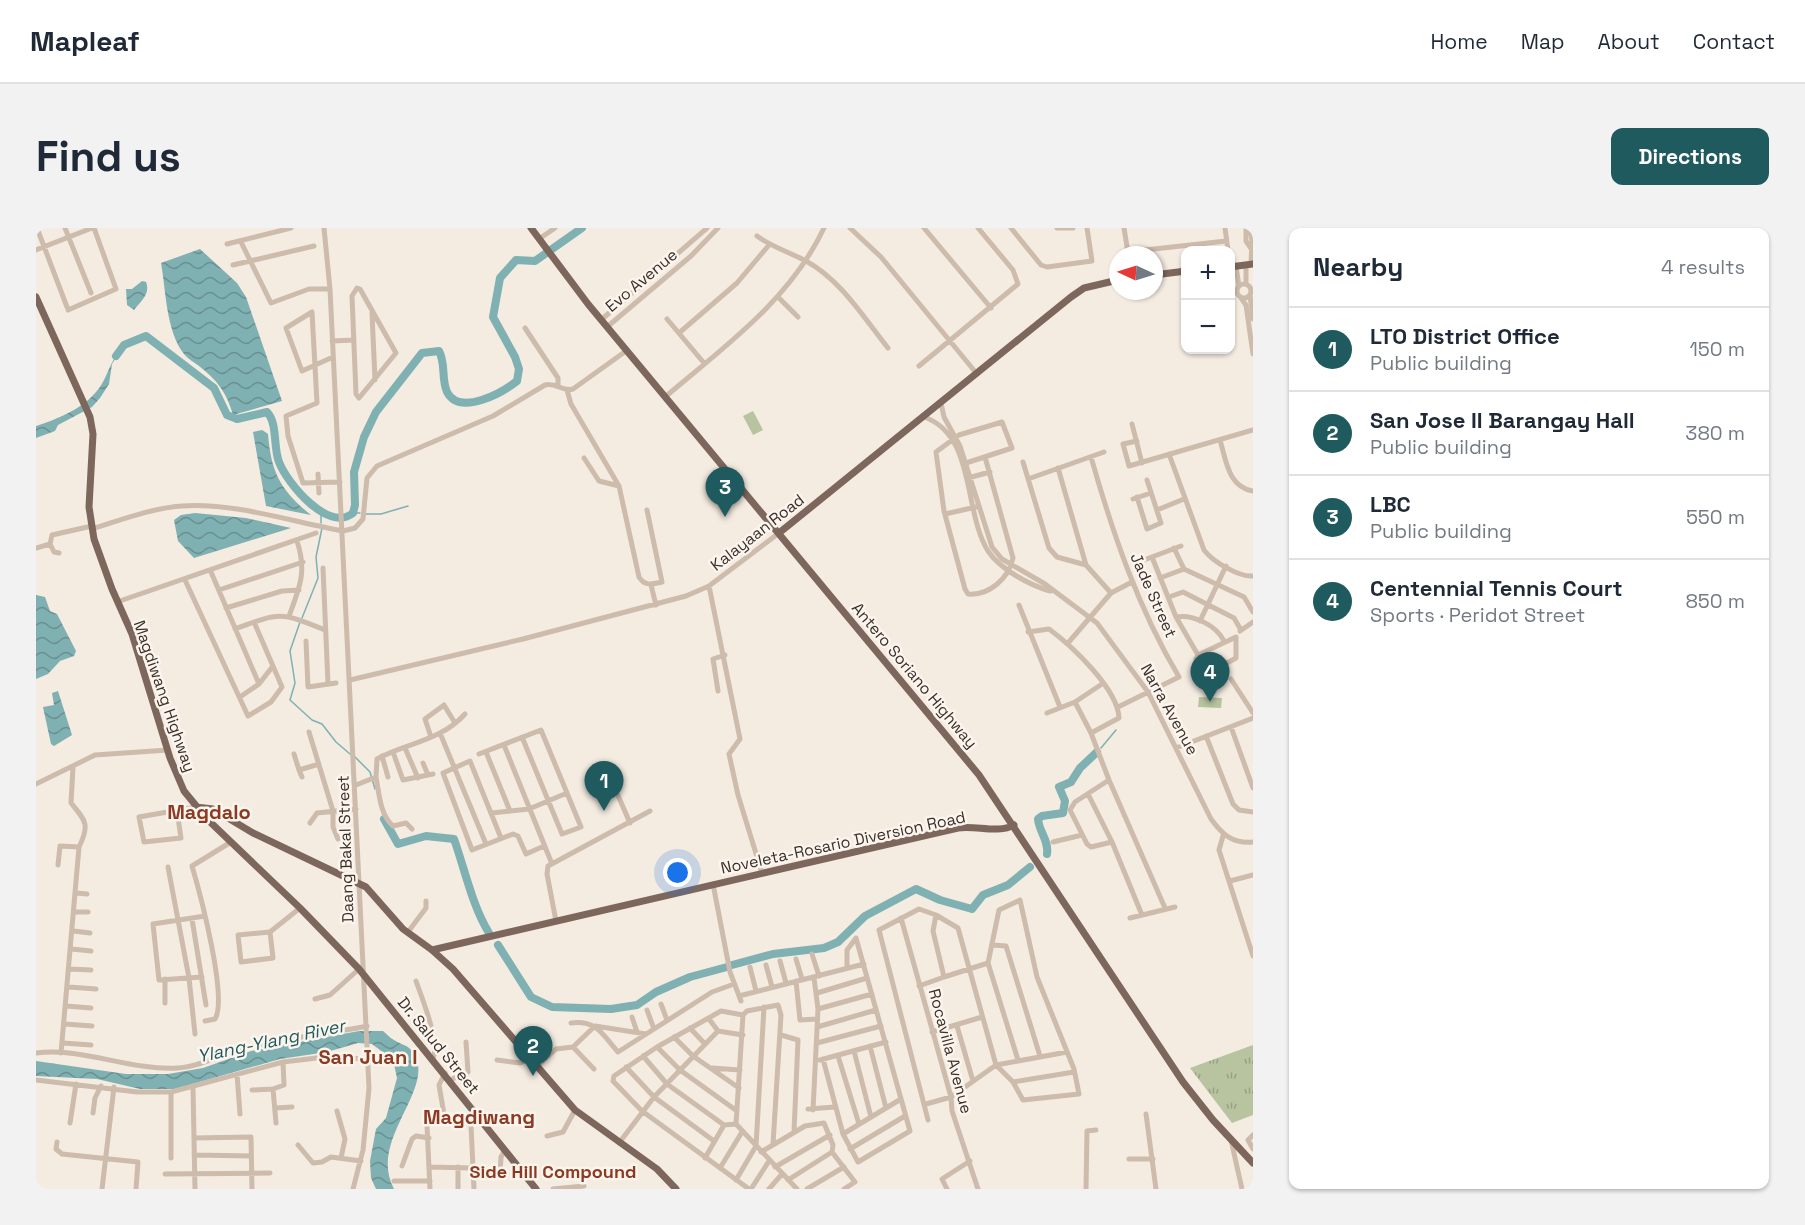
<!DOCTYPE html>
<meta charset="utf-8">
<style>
:root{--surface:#fff;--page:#f2f2f3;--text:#1f2937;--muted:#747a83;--line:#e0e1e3;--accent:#1f5a5e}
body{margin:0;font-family:"Space Grotesk",sans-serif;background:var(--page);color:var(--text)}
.controls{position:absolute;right:18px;top:18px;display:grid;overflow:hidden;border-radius:12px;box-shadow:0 2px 4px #0004}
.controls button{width:54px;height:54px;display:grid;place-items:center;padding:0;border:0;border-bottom:2px solid var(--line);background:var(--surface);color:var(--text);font:30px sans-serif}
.compass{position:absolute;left:1073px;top:18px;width:54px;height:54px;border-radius:50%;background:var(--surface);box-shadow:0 2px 4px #0004;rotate:274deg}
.you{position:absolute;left:642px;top:645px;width:21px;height:21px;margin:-15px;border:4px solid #fff;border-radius:50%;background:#1a73e8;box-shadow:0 0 0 9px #1a73e833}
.badge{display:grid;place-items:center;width:39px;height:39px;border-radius:50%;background:var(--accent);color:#fff;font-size:20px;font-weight:700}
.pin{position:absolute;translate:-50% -50px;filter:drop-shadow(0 2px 3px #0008)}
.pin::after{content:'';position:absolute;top:32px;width:21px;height:18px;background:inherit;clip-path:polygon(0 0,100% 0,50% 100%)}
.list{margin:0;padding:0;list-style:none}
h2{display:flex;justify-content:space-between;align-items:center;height:78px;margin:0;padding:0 24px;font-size:26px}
h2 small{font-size:20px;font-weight:400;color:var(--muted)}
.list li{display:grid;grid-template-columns:39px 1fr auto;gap:18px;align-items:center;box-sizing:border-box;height:84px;padding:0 24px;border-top:2px solid var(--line)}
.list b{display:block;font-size:22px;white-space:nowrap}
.list p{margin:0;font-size:20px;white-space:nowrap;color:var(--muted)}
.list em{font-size:20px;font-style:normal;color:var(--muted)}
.map{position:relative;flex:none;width:1217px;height:961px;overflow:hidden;border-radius:12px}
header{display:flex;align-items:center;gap:36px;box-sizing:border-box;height:84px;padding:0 30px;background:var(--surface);border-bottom:2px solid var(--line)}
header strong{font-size:28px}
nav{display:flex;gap:33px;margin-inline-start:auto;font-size:21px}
.intro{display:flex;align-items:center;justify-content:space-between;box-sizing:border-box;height:144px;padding:0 36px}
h1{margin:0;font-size:42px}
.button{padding:15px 27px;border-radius:12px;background:var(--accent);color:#fff;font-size:21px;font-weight:700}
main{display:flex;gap:36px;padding:0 36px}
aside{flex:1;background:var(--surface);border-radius:12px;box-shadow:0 2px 4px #0004}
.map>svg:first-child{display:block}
.grass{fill:url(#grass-tufts)}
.garden{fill:#b8c4a0}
.water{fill:url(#water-waves)}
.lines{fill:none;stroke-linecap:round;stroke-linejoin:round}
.stream{stroke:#7fb0b2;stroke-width:1.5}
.river{stroke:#7fb0b2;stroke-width:8}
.minor{stroke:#cdbbac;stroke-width:5}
.major{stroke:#7d675c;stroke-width:7}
.labels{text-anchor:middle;stroke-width:5;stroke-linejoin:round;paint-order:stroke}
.street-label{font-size:16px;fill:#3b302b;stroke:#fbf5ee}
.water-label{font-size:18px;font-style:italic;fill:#1f5a5e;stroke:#fbf5ee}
.neighbourhood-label{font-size:18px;font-weight:bold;fill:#8c3b22;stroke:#fbf5ee}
.quarter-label{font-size:20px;font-weight:bold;fill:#8c3b22;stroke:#fbf5ee}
</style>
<header>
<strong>Mapleaf</strong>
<nav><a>Home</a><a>Map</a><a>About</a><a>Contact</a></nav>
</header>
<div class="intro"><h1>Find us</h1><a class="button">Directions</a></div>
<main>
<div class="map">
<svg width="1217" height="961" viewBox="0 0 1217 961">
<defs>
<pattern id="grass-tufts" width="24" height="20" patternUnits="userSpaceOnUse" patternTransform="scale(1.5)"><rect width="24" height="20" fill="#b8c4a0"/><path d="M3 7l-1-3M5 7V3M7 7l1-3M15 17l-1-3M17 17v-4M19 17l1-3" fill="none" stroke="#97a083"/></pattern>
<pattern id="water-waves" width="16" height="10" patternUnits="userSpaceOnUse" patternTransform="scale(1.5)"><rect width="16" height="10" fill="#7fb0b2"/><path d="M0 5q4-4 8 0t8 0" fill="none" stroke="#699091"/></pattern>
</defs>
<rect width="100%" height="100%" fill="#f4ebe1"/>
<path class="grass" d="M1217,817V887L1196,895L1154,840Z"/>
<path class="garden" d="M717,183L727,202L717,207L707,188Z
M1163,469L1186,470L1185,480L1162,479Z"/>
<path class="water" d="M164,21L201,55L210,69L246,173L197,187C191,165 181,152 163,138C158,134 152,131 148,126C130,103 130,63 125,35Z
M106,53L110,54C115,66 104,74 98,82L91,77L90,61H96Z
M86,120L76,136L73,156L64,170L56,179L22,197L19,203L0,210V198C25,190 56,177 68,152C74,140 76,131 86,120Z
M226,202L232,206C235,245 245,263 275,287L230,278L217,204Z
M159,285L210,290L255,300L158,330L142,313L138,292L145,287Z
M0,367L9,369L14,383L21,386L40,423L38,428L24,433L12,446L0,451Z
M22,463L36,507L18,518L15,516L7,479L18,477L16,465Z
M323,803H347C351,806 354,810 358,812C365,817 371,816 377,824C402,860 331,911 358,961H340L335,950L334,933L340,901L350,890L361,850L357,832L336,816L322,815L291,824L244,831L139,861H104L61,851L0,848V833L90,846H132L167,840L215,823Z"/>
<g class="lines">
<path class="stream" d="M285,284V295
M317,285H324
M329,286H345L372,278
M266,390L282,350L280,329L286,300
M264,394L254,423L259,455L254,472L276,492L286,496L300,514L314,526
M1065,520L1080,502
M318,528L334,544L339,561
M1009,627L1011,626"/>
<path class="river" d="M80,128L88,117L110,108L178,160L191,187L201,191L231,184C242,196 237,219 243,234C251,255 292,305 317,285L319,277L318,244L328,209L340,184L386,125L403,123C410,136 405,150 411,164C424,189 467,164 481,153L483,141L479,129L457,89L464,50L480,32L499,33L546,0
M348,591L362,616L390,608L418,611C429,642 436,677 453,705
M1011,626C1013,612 1003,604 1002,591L1006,588L1027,585L1029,573L1023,559L1035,554L1044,540L1061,524
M462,717L495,769L516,779L575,781L601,777L620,764L654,749L691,739
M696,737L737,726L788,720L802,714L829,688L880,661L904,672L936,681L947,667L972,657L994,639"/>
<path class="minor" d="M1,0L31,79
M29,0L55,65
M288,0L294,61L333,860L327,922L317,961
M814,0L845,29L941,146
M888,0L955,80
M975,0L1005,37L1011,39L1056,33L1051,0
M1021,0H1037
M1088,0L1092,25
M1189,0L1192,22
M1210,0V13L1214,19
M1214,0L1216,12L1215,36
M721,8C736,19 753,24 770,33C805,52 828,90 852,120
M503,11L519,0
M205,14L235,75L273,61H294
M191,16L255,0
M0,22L56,0
M1091,24L1190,13
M197,37L278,18
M1200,38L1203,58
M1201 63a7 7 0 1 1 14 0a7 7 0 1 1-14 0Z
M1210,56V37
M321,60L324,61L360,125L323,170L320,166L316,68Z
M1214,67L1217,91
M742,69L762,89
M1205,70L1210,77L1217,126
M32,82L80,61L58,0
M336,85L339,152
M631,91L668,135
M565,92L671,0
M571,99L655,28L682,0
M489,100L522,150V157
M643,105L701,55L733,17
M296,113L318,112
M297,129L266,143L250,100L276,84L281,175L250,188L252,208L267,255L304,254
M883,138L982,56L977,42L942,0
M531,162L535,176L583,258L603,349C609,359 617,356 626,354L611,282
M629,169C688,119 754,72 788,0
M905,175L908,189L924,218L956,319L966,331L1009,356L1061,395L1112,464L1175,591C1186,606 1196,616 1217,614
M888,189C940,207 927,283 952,323C964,341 993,357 1014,363
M1096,196L1106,235
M1184,212C1190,232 1192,259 1217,263
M1101,213L1087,216L1093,238L1217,202
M1133,226L1168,322C1177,334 1203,349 1217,348
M1055,229C1077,306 1102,380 1143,449L1082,479
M548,230L563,253L583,258
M987,234L1013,320L1021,329L1050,337
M930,235L976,220L966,194L923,207L900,224L908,283L929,361L932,366C953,368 973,350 977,330L949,229
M1022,240L1050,337L1075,365
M282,246L283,265
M932,250L954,244
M992,251L1068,224
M1101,269L1111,301L1125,295L1111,252
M1097,271L1115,265
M1121,282L1148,271
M909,286L940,279
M56,301C85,292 116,280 146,278C196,274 257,294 307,303L319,300L327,291L331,250L341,238L457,188L509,157C520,154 526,164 537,161L590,123
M0,320L14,316
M1138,320L1148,341L1208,369L1217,384
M23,325L18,324L14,316L16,307L56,298
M1116,329L1140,389L1162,427L1160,431L1166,444L1171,446L1200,430V409L1162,427
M1108,332L1145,318
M287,340L292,456
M175,344L223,456
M1124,350L1148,341
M149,352L212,488L235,474L246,459L218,394
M615,357L620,377
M673,358L704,511L693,526L702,567L726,645
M183,362L267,334
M1133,369L1147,364L1198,390L1205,402
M81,374L280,305
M983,377L1024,479
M190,380L246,363L263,362
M253,388C264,359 271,343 261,313
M1140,389C1157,386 1180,397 1188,413
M1164,393L1190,338
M199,401C245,384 244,384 289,402
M1204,403L1217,394
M992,404L1013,401C1036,418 1082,461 1083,490L1055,505
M270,413L272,459L300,455
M1032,415L1075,365L1096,354
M1195,451L1217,485
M314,452L487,411L650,368L673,358L743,305
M682,463L677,431L689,427
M204,469L223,456L237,438
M1039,474L1055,505L1073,552L1129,680
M1011,485L1039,474L1066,456
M1195,499L1217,560
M273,504L297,583V599L302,611
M404,505L450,616
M1170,508L1197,576L1203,582L1217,584
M395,509L389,491L408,477L419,495
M468,517L516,636
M369,520L382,550
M1140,520L1217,490
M357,524L367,552L397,546
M450,524L474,583
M258,526L263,542
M443,526L505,502L545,599L526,606L486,509
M346,528L352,549
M387,535L392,547
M570,540L594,595
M266,549L263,542L283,536
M340,549C343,565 344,587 357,598L370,595L376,601
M1073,552L1039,574L1034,582L1051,616L1055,619L1076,614
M0,556L59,527L132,522
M320,557L340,549L341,531C370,515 405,513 429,486
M1052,566L1076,614L1106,687
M141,583L145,610L108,614L103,589L160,579
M456,585L493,581L531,565
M274,595L281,585L320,581
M1187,608L1183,622L1217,728
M465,610L434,533L407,545L436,622L477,606L482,608L490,626L508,618
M1017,614L1046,607
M22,637L24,618L43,619
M132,639L153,750L159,806
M1194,653L1217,647
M677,656L694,744L705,773
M40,665L51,666
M39,684H52
M900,687L897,703L908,749L952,735
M865,690L915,869L916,883L942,961
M1094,690L1139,679
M156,691L170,777
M520,693L511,646L512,638L614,583
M38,703L54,705
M234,704L237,730L205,734L202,707L234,704L264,680
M372,704L390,680V673
M957,717L970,718L1004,828
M36,721L55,723
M776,726L783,748
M760,731L766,751
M744,733L750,755
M730,737L736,759
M714,739L720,763
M34,741L55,742
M166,749L123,752L117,696L169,688
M129,751V775
M380,753C386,770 404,814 397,831
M760,753L764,792L781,791
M883,758L908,749
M33,759L60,761
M781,765L831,750
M703,768L828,736
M279,771L294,767L323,741
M625,776L631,792
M30,778L55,780
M782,781L836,766
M611,782L618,801
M596,789L601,804
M673,791L682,803L707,807
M169,793L179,791C192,770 164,665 156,638L195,614
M535,795C561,792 566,806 582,824L676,764L698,756
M29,796L56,798
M921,798L937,853
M781,799L840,782
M654,800L669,816
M896,804L946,789
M745,807L762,812L758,904
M638,809L657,828L703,860
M27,815L55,817
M781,815L845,798
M834,818L850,880
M537,819L558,841
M621,819L644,842L701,883
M818,823L835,889
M0,825C47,819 94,843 142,840C167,838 188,825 213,819C251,810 292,806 331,798
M25,825L43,619C54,597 50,593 35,575L37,539
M607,828L631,856L688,897
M802,828L823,896
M787,831L807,906L822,934L874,903L820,710L811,722V740
M461,832L484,835L493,831
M784,832L850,814
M500,839L520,821L537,819L559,798L610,806
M590,839L618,869L678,913
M676,840L704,842
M409,845L403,857L408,886L435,897
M201,846L204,886
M0,852L101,864H135L247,834L289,829L332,831
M414,852L432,844L430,814
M977,854L1038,844
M157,859L159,961
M237,861L248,857L247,834
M216,862L237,861L240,895
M890,876L915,869L960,837L1031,824
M239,880L256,879
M772,881L799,879
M777,882L782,781L778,750
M301,883L309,911L305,930
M57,885L59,870L65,858
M1110,886L1120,961
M892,892L843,702L883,681L900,687L922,700L960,837L977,854L987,872L1043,866L1038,841L1001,749L984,672L963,682L952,735L982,832
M34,895L40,856
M700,896L707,787
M700,896L761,961
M391,898L394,961
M807,906L865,871
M1217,907L1212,912L1217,921
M511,908L527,904L539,882
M158,910L215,909L216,961
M1195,912L1206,961
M21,914L20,921L26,926L102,934L100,961
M583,915L618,869L682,803
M262,917L277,935L286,934L295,929L325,933
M814,921L869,888
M725,924L769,898L788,895L797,917L796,924L819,954L808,961
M158,927L215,928
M135,930V864
M669,930L688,897L700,896
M1093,931H1117
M366,938L376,911L380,908L393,910
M393,939L436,940
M422,939V961
M739,939L794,907
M684,940L706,904
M129,946L234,945
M464,946L465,929L469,922
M700,952L720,918L728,779
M752,952L796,924
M358,953H394
M66,961L78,859
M438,961L435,897L444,890
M517,961L548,958
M713,961L606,883L577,853L578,848L621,819L685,783L707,787L711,783L742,777L745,787L737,916
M715,961L733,933
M733,961L746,946
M771,961L808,939
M911,961L906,951L934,933
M1050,961L1051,903L1060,902"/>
<path class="major" d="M495,0L552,76L943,547L1147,854L1177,892L1217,935
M1194,39L1217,36
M1118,47L1150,43
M0,69L54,189L57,206L53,279L58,311L76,361L96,406L134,530L148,563L171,591L264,680L323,741L500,961
M743,305L1035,69L1048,60L1082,52
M160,579L177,581L217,605L330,659L367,701L396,722L417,741L539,882L621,941L640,961
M396,722L922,600C940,597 962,606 978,597"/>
</g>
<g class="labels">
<g class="street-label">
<text transform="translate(605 52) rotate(-40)" y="6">Evo Avenue</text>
<text transform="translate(721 304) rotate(-38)" y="6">Kalayaan Road</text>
<text transform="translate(1118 367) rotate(66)" y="6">Jade Street</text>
<text transform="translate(879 447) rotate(50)" y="6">Antero Soriano Highway</text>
<text transform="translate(129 468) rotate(71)" y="6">Magdiwang Highway</text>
<text transform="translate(1134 481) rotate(61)" y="6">Narra Avenue</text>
<text transform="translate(807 614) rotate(-12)" y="6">Noveleta-Rosario Diversion Road</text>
<text transform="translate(309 621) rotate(-92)" y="6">Daang Bakal Street</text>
<text transform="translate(403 817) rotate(51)" y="6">Dr. Salud Street</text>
<text transform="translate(915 823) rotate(75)" y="6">Rocavilla Avenue</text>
</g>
<g class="water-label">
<text transform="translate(235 813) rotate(-12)" y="6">Ylang-Ylang River</text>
</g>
<g class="neighbourhood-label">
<text x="517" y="950">Side Hill Compound</text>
</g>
<g class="quarter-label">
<text x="173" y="591">Magdalo</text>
<text x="332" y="836">San Juan I</text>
<text x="443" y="896">Magdiwang</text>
</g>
</g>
</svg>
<div class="controls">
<button>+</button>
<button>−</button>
</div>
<svg class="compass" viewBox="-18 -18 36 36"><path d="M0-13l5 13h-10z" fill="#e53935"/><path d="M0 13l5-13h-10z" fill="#747a83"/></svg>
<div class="you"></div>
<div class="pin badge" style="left:568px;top:583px">1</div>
<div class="pin badge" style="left:497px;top:848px">2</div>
<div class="pin badge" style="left:689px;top:289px">3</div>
<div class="pin badge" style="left:1174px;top:474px">4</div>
</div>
<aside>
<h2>Nearby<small>4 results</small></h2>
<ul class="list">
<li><span class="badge">1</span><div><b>LTO District Office</b><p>Public building</p></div><em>150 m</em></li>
<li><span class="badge">2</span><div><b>San Jose II Barangay Hall</b><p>Public building</p></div><em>380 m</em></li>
<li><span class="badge">3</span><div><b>LBC</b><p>Public building</p></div><em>550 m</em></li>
<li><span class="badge">4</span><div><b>Centennial Tennis Court</b><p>Sports · Peridot Street</p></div><em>850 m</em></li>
</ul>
</aside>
</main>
